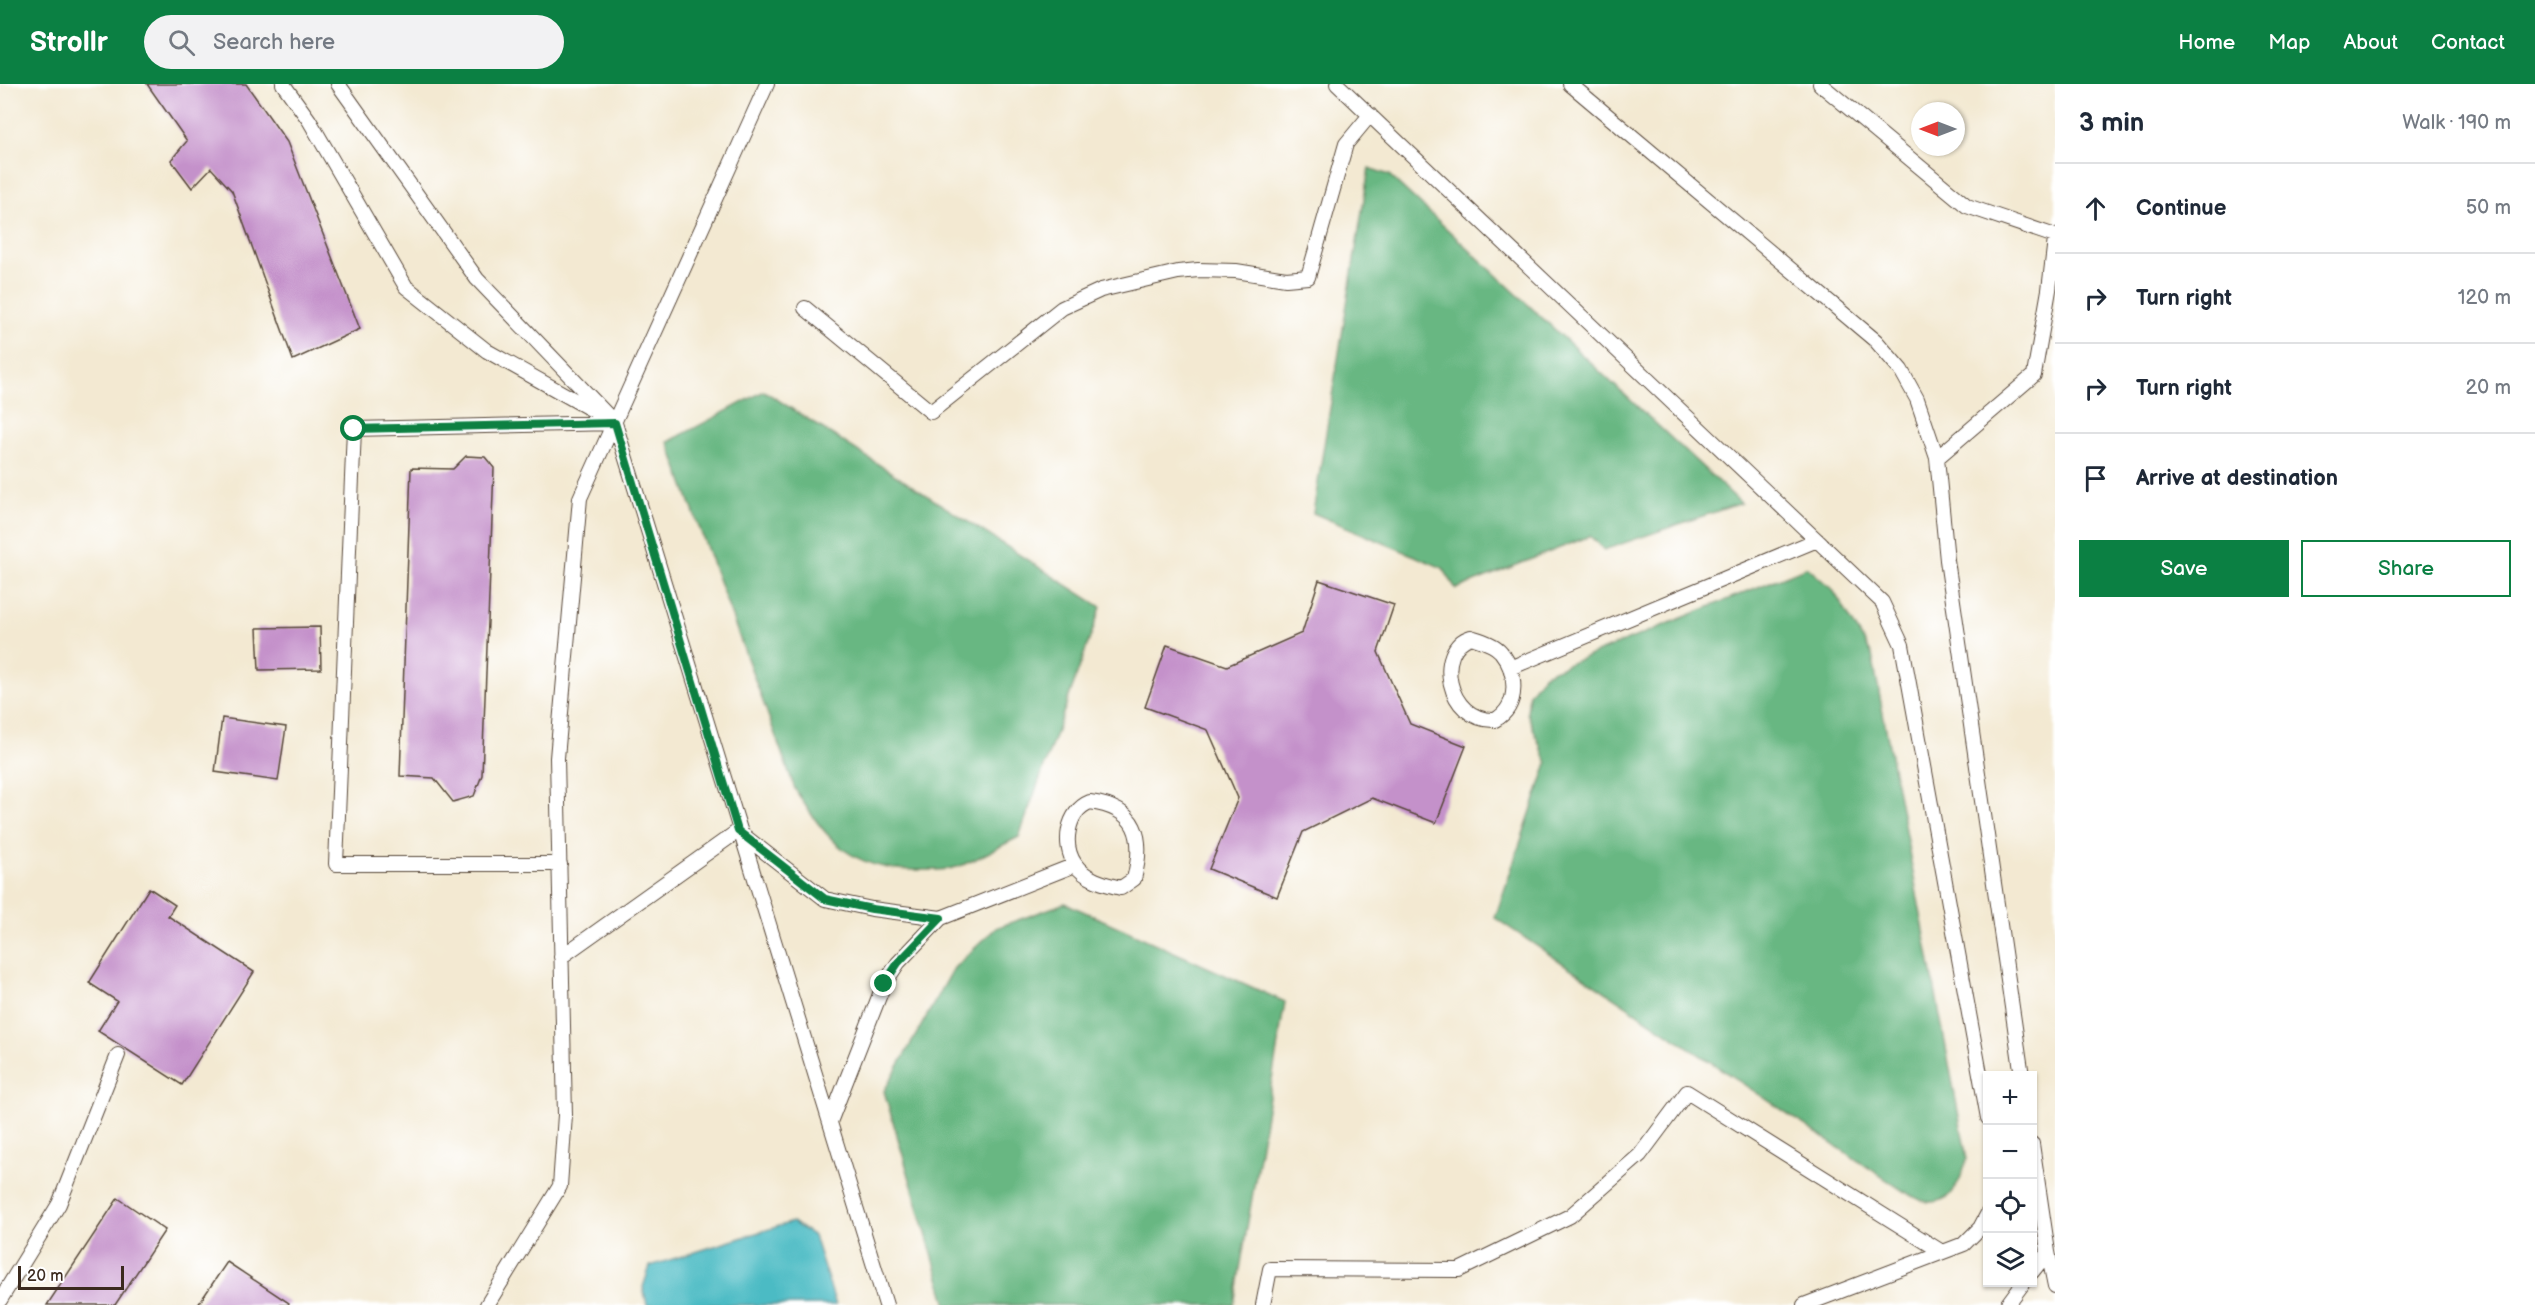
<!DOCTYPE html>
<meta charset="utf-8">
<style>
:root{--surface:#fff;--page:#f2f2f3;--text:#1f2937;--muted:#747a83;--line:#e0e1e3;--accent:#0b8043}
body{margin:0;font-family:"Balsamiq Sans",sans-serif;background:var(--page);color:var(--text)}
.controls{position:absolute;right:18px;bottom:18px;display:grid;overflow:hidden;border-radius:0px;box-shadow:0 2px 4px #0004}
.controls button{width:54px;height:54px;display:grid;place-items:center;padding:0;border:0;border-bottom:2px solid var(--line);background:var(--surface);color:var(--text);font:30px sans-serif}
.compass{position:absolute;left:1911px;top:18px;width:54px;height:54px;border-radius:50%;background:var(--surface);box-shadow:0 2px 4px #0004;rotate:270deg}
.scale{position:absolute;left:18px;bottom:15px;width:106px;box-sizing:border-box;padding-left:6px;border:3px solid #3b2a1e;border-top:0;font-size:16px;line-height:21px;white-space:nowrap;color:#3b2a1e;-webkit-text-stroke:4px #fff;paint-order:stroke}
.stop{position:absolute;width:18px;height:18px;margin:-14px;border:4px solid #0b8043;border-radius:50%;background:#fff}
.stop.end{background:#0b8043;border-color:#fff;box-shadow:0 2px 6px #0008}
.list{margin:0;padding:0;list-style:none}
h2{display:flex;justify-content:space-between;align-items:center;height:78px;margin:0;padding:0 24px;font-size:26px}
h2 small{font-size:20px;font-weight:400;color:var(--muted)}
.list li{display:grid;grid-template-columns:39px 1fr auto;gap:18px;align-items:center;box-sizing:border-box;height:90px;padding:0 24px;border-top:2px solid var(--line)}
.list b{display:block;font-size:22px;white-space:nowrap}
.list em{font-size:20px;font-style:normal;color:var(--muted)}
.actions{display:flex;gap:12px;padding:18px 24px}
.actions a{flex:1;padding:14px 0;border:2px solid var(--accent);border-radius:0px;text-align:center;font-size:21px;color:var(--accent)}
.actions .main{background:var(--accent);color:#fff}
.icon{flex:none;width:33px;height:33px;fill:none;stroke:currentColor;stroke-width:2;stroke-linecap:round;stroke-linejoin:round}
.map{position:relative;flex:none;width:2055px;height:1221px;overflow:hidden}
header{display:flex;align-items:center;gap:36px;box-sizing:border-box;height:84px;padding:0 30px;background:var(--accent);color:#fff}
header strong{font-size:28px}
nav{display:flex;gap:33px;margin-inline-start:auto;font-size:21px}
.search{width:420px;height:54px;background:var(--page);display:flex;align-items:center;gap:15px;box-sizing:border-box;padding:0 21px;border-radius:33px;color:var(--muted);font-size:22px}
main{display:flex}
aside{flex:1;background:var(--surface)}
.map>svg:first-child{display:block}
.forest{fill:#67b782;stroke:#517050;stroke-width:1.5}
.water{fill:#4cbbc4;stroke:#447271;stroke-width:1.5}
.building{fill:#c491ca}
.lines{fill:none;stroke-linecap:round;stroke-linejoin:round}
.lane-casing{stroke:#574739;stroke-width:16}
.lane{stroke:#fff;stroke-width:14}
.route{stroke:#0b8043;stroke-width:8}
</style>
<header>
<strong>Strollr</strong>
<div class="search"><svg class="icon" aria-label="search" viewBox="0 0 24 24"><circle cx="10" cy="10" r="6"/><path d="M15 15l6 6"/></svg>Search here</div>
<nav><a>Home</a><a>Map</a><a>About</a><a>Contact</a></nav>
</header>
<main>
<div class="map">
<svg width="2055" height="1221" viewBox="0 0 2055 1221">
<rect width="100%" height="100%" fill="#fff"/>
<filter id="ink" filterUnits="userSpaceOnUse"><feTurbulence type="fractalNoise" baseFrequency=".0167" numOctaves="2"/><feDisplacementMap in="SourceGraphic" scale="12" xChannelSelector="R" yChannelSelector="G"/><feConvolveMatrix kernelMatrix="1 2 1 2 8 2 1 2 1" color-interpolation-filters="sRGB"/></filter>
<filter id="wash" filterUnits="userSpaceOnUse"><feTurbulence type="fractalNoise" baseFrequency=".008" numOctaves="4" result="noise"/><feDisplacementMap in="SourceGraphic" scale="24" xChannelSelector="R" yChannelSelector="G"/><feGaussianBlur stdDeviation="1.35" result="paint"/><feColorMatrix in="noise" values="0 0 0 0 0 0 0 0 0 0 0 0 0 0 0 0 0 1.4 0 .05"/><feComposite in="paint" operator="in"/></filter>
<g filter="url(#wash)">
<rect width="100%" height="100%" fill="#f3e9d2"/>
<path class="forest" d="M1369,84L1389,91L1741,419L1604,466L1590,452L1456,505L1443,484L1313,429Z
M764,307L1101,523L1019,753C1000,762 980,774 960,782C946,787 929,786 914,786C850,786 826,755 795,705L668,358Z
M1807,483L1833,506L1872,571L1967,1075C1961,1094 1954,1120 1928,1118C1921,1118 1912,1111 1905,1108L1495,834L1547,679L1527,629L1529,610L1544,590Z
M1065,819L1285,918L1234,1221H947L884,1007L954,884L996,844Z"/>
<path class="water" d="M792,1138L814,1152L836,1221H647L643,1203L650,1182Z"/>
<g id="blocks">
<path class="building" d="M147,0H246L287,58L360,245L293,276L232,107L211,84L192,104L171,76L187,57Z
M466,372L485,373L494,384L482,691L474,712L453,718L434,694L400,692L411,384L453,385Z
M1319,496L1394,521L1378,568L1410,640L1466,662L1436,739L1372,714L1303,748L1277,813L1209,785L1238,714L1208,646L1145,623L1167,561L1227,582L1302,549Z
M320,543L321,585L259,586L257,544Z
M222,634L286,643L278,697L215,688Z
M149,804L175,821L168,832L254,888L182,1001L98,947L117,917L89,899Z
M118,1114L165,1146L115,1221H47Z
M227,1178L289,1219L288,1221H198Z"/>
</g>
</g>
<g filter="url(#ink)">
<use href="#blocks" fill-opacity="0" stroke="#574739" stroke-width="1.5"/>
<g class="lines">
<defs>
<path id="lane" d="M283,0L309,36L406,203L487,267L603,332
M338,0L477,195L615,339L886,1221
M1337,0L1882,518L1902,561L1988,1034
M1570,0L1876,257L1901,286L1917,315L1937,374L1947,476L2022,992
M1820,0L1967,122L2055,152
M805,224L931,328L1062,224L1101,206L1178,188L1198,186L1236,187L1286,195L1308,193L1346,60L1370,31
M1937,374L2034,291L2049,206L2055,155
M1471,553C1480,556 1495,560 1501,568C1517,588 1520,622 1495,636C1446,638 1434,564 1471,553Z
M1510,584L1817,456
M1090,718C1137,724 1145,753 1134,795L1121,804C1104,800 1085,795 1075,780C1062,761 1067,727 1090,718Z
M560,780H336L354,345L615,339
M561,873L738,747L825,815L872,825L941,834
M830,1038L884,900L898,879L941,834L1075,781
M2032,1060L2048,1168
M2032,1188L2048,1168L2055,1202
M0,1216L59,1120L118,971
M487,1221L560,1102L565,1031L557,674L580,414L767,0
M1263,1221L1270,1185L1459,1186L1570,1132L1640,1071L1687,1008L1942,1168
M1804,1221L1964,1160L1980,1144L1988,1129
M2007,1221L2024,1198"/>
</defs>
<use href="#lane" class="lane-casing"/>
<use href="#lane" class="lane"/>
</g>
</g>
<g class="lines" filter="url(#ink)">
<path class="route" d="M354,345L615,339L738,747L825,815L872,825L941,834L898,879L884,900"/>
</g>
</svg>
<div class="controls">
<button>+</button>
<button>−</button>
<button><svg class="icon" aria-label="locate" viewBox="0 0 24 24"><circle cx="12" cy="12" r="6"/><path d="M12 2v4M12 18v4M2 12h4M18 12h4"/></svg></button>
<button><svg class="icon" aria-label="layers" viewBox="0 0 24 24"><path d="M12 4l9 5-9 5-9-5zM3 14l9 5 9-5"/></svg></button>
</div>
<svg class="compass" viewBox="-18 -18 36 36"><path d="M0-13l5 13h-10z" fill="#e53935"/><path d="M0 13l5-13h-10z" fill="#747a83"/></svg>
<div class="scale">20 m</div>
<div class="stop" style="left:354px;top:345px"></div>
<div class="stop end" style="left:884px;top:900px"></div>
</div>
<aside>
<h2>3 min<small>Walk · 190 m</small></h2>
<ul class="list">
<li><svg class="icon" aria-label="ahead" viewBox="0 0 24 24"><path d="M12 20V5M6 11l6-6 6 6"/></svg><div><b>Continue</b></div><em>50 m</em></li>
<li><svg class="icon" aria-label="right" viewBox="0 0 24 24"><path d="M7 20v-9h11M14 6l5 5-5 5"/></svg><div><b>Turn right</b></div><em>120 m</em></li>
<li><svg class="icon" aria-label="right" viewBox="0 0 24 24"><path d="M7 20v-9h11M14 6l5 5-5 5"/></svg><div><b>Turn right</b></div><em>20 m</em></li>
<li><svg class="icon" aria-label="arrive" viewBox="0 0 24 24"><path d="M6 21V4h12l-3 4 3 4H6"/></svg><div><b>Arrive at destination</b></div></li>
</ul>
<div class="actions"><a class="main">Save</a><a>Share</a></div>
</aside>
</main>
